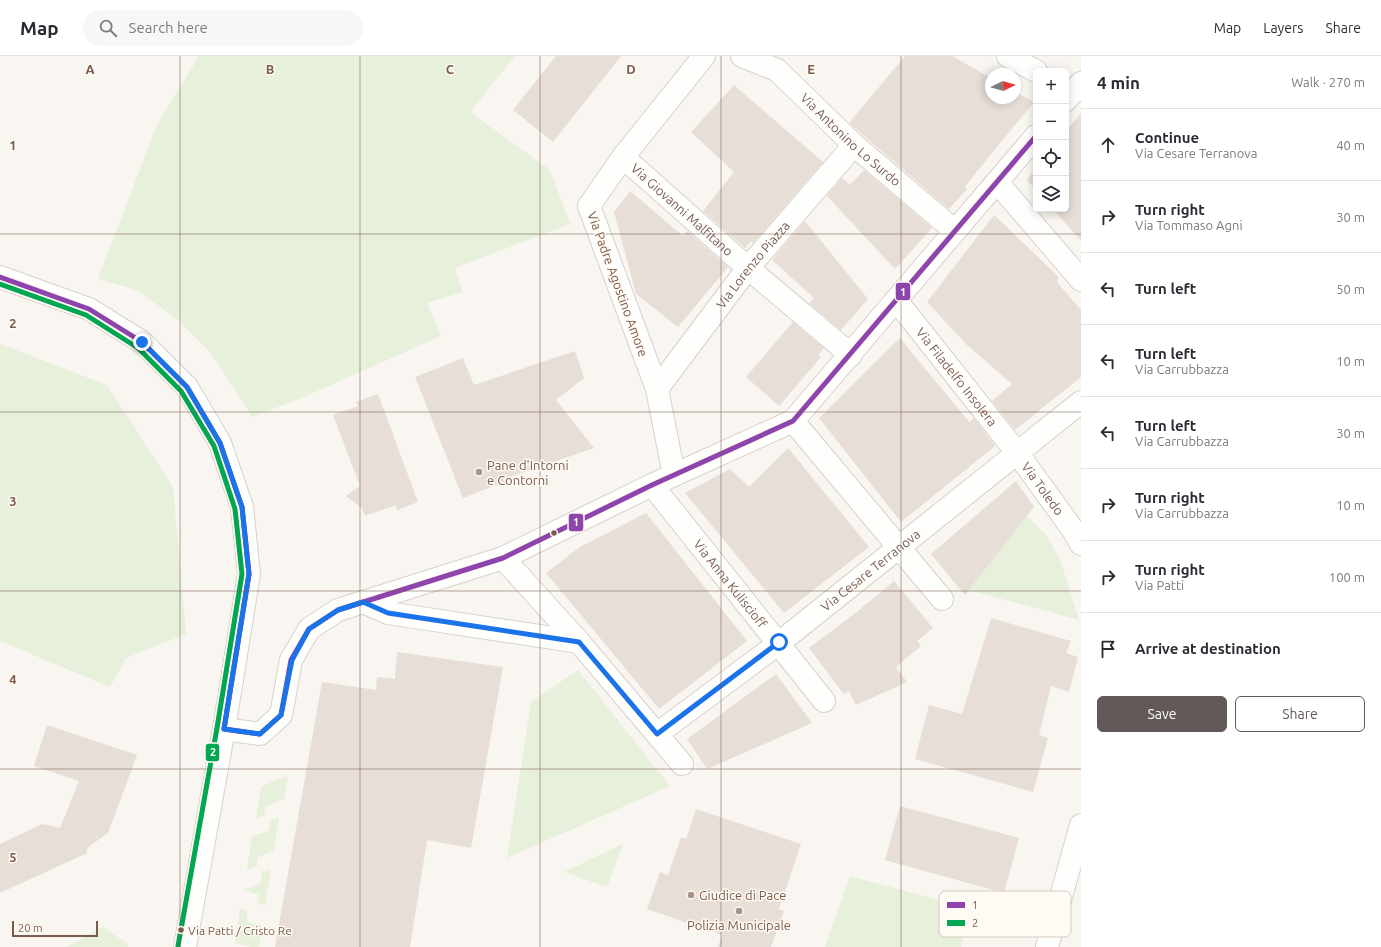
<!DOCTYPE html>
<meta charset="utf-8">
<style>
:root{--surface:#fff;--page:#f7f7f7;--text:#2b2b33;--muted:#7c7c81;--line:#e1e1e2;--accent:#625958}
body{margin:0;font-family:Ubuntu,sans-serif;background:var(--page);color:var(--text)}
.controls{position:absolute;right:12px;top:12px;display:grid;overflow:hidden;border-radius:6px;box-shadow:0 2px 10px #0003}
.controls button{width:36px;height:36px;display:grid;place-items:center;padding:0;border:0;border-bottom:1px solid var(--line);background:var(--surface);color:var(--text);font:20px sans-serif}
.compass{position:absolute;left:985px;top:12px;width:36px;height:36px;border-radius:50%;background:var(--surface);box-shadow:0 2px 10px #0003;rotate:85deg}
.scale{position:absolute;left:12px;bottom:10px;width:86px;box-sizing:border-box;padding-left:4px;border:2px solid #7a5c4d;border-top:0;font-size:11px;line-height:14px;white-space:nowrap;color:#7a5c4d;-webkit-text-stroke:3px #fffaf3;paint-order:stroke}
.stop{position:absolute;width:12px;height:12px;margin:-9px;border:3px solid #1a73e8;border-radius:50%;background:#fff}
.stop.end{background:#1a73e8;border-color:#fff;box-shadow:0 1px 4px #0008}
.list{margin:0;padding:0;list-style:none}
h2{display:flex;justify-content:space-between;align-items:center;height:52px;margin:0;padding:0 16px;font-size:17px}
h2 small{font-size:13px;font-weight:400;color:var(--muted)}
.list li{display:grid;grid-template-columns:26px 1fr auto;gap:12px;align-items:center;box-sizing:border-box;height:72px;padding:0 16px;border-top:1px solid var(--line)}
.list b{display:block;font-size:15px;white-space:nowrap}
.list p{margin:0;font-size:13px;white-space:nowrap;color:var(--muted)}
.list em{font-size:13px;font-style:normal;color:var(--muted)}
.actions{display:flex;gap:8px;padding:12px 16px}
.actions a{flex:1;padding:9px 0;border:1px solid var(--accent);border-radius:6px;text-align:center;font-size:14px;color:var(--accent)}
.actions .main{background:var(--accent);color:#fff}
.icon{flex:none;width:22px;height:22px;fill:none;stroke:currentColor;stroke-width:2;stroke-linecap:round;stroke-linejoin:round}
.map{position:relative;flex:none;width:1081px;height:891px;overflow:hidden}
header{display:flex;align-items:center;gap:24px;box-sizing:border-box;height:56px;padding:0 20px;background:var(--surface);border-bottom:1px solid var(--line)}
header strong{font-size:19px}
nav{display:flex;gap:22px;margin-inline-start:auto;font-size:14px}
.search{width:280px;height:36px;background:var(--page);display:flex;align-items:center;gap:10px;box-sizing:border-box;padding:0 14px;border-radius:22px;color:var(--muted);font-size:15px}
main{display:flex}
aside{flex:1;background:var(--surface)}
.map>svg:first-child{display:block}
.green{fill:#e7f0db}
.building{fill:#e6ded7}
.lines{fill:none;stroke-linecap:round;stroke-linejoin:round}
.minor-casing{stroke:#d7d1cb;stroke-width:24}
.minor{stroke:#fefefd;stroke-width:22}
.bus-1-casing{stroke:#fffaf3;stroke-width:8}
.bus-2-casing{stroke:#fffaf3;stroke-width:8}
.bus-1{stroke:#8e44ad;stroke-width:5}
.bus-2{stroke:#00a651;stroke-width:5}
.route{stroke:#1a73e8;stroke-width:5}
.grid{fill:none;stroke:#7a5c4d;stroke-width:1;stroke-opacity:0.55}
.poi-dot{fill:#a69286;stroke:#fffaf3;stroke-width:1.5}
.bus-dot{fill:#7a5c4d;stroke:#fffaf3;stroke-width:1.5}
.labels{text-anchor:middle;stroke-width:3;stroke-linejoin:round;paint-order:stroke}
.bus-label{font-size:12px;fill:#7a5c4d;stroke:#fffaf3;text-anchor:start}
.street-label{font-size:13px;fill:#7a5c4d;stroke:#fffaf3}
.poi-label{font-size:13px;fill:#7a5c4d;stroke:#fffaf3;text-anchor:start}
.key{fill:#fffaf3;stroke:#d7cbc1;stroke-width:1}
.key-label{font-size:11px;fill:#7a5c4d}
.grid-label{font-size:13px;text-anchor:middle;font-weight:bold;fill:#7a5c4d;stroke:#fffaf3;stroke-width:3;stroke-linejoin:round;paint-order:stroke}
.line-badge{stroke:#fffaf3;stroke-width:1.5}
.badge-label{font-size:11px;text-anchor:middle;font-weight:bold;fill:#fff}
</style>
<header>
<strong>Map</strong>
<div class="search"><svg class="icon" aria-label="search" viewBox="0 0 24 24"><circle cx="10" cy="10" r="6"/><path d="M15 15l6 6"/></svg>Search here</div>
<nav><a>Map</a><a>Layers</a><a>Share</a></nav>
</header>
<main>
<div class="map">
<svg width="1081" height="891" viewBox="0 0 1081 891">
<rect width="100%" height="100%" fill="#f9f5f0"/>
<path class="green" d="M199,0H515L470,56L550,114L570,168L455,212L462,236L427,247L441,280L304,341L252,361L210,296L178,264L137,234L98,223L157,69Z
M0,288L107,329L173,431L186,578L126,602L110,631L0,585Z
M1027,460L1046,479L1061,506L1079,564L969,534Z
M578,614L670,730L507,802L531,646Z
M288,719L284,743L266,750L264,760L256,763L261,731Z
M279,761L274,794L257,802V810L247,813L252,780L269,775L271,764Z
M623,788L607,831L564,816Z
M271,813L265,850L257,846L259,839L243,834L261,827L262,816Z
M850,820L972,853L961,891H825Z
M240,853L246,854L248,866L262,869L259,891H251L235,887Z
M103,871L128,888V891H66Z"/>
<path class="building" d="M556,0H621L553,86L513,54Z
M905,0H952L991,22V42H1015V36L1034,46L974,119L965,131L967,133L949,153L849,67Z
M734,29L823,106L753,187L751,185L745,192L703,155L734,116L691,76Z
M1081,57V185L1053,153H1066V75Z
M1036,112V134L1027,124Z
M864,114L932,172L895,213L827,140L842,122L850,129Z
M630,135L683,180L687,175L728,211L678,271L636,238L614,156Z
M994,159L1059,221L1057,226L1081,254V321L1015,374L992,345L1012,328L967,289L927,246Z
M805,165L868,243L841,274L809,247L814,242L772,204Z
M793,266L824,292L818,299L821,301L779,350L746,321Z
M900,282L969,366L974,362L995,390L901,466L819,362Z
M575,295L584,322L556,344L594,392L510,421L511,423L463,442L415,321L463,302L474,329Z
M378,338L418,446L397,454L396,449L365,460L362,452L346,440L360,430L333,359L358,350L356,346Z
M788,392L869,491L784,557L685,437L730,413L749,431Z
M1016,425L1034,451L965,539L931,498Z
M646,457L747,585L659,653L546,517L580,491Z
M894,525L933,572L917,585L921,590L896,611L907,626L856,649L849,635L844,638L809,592L853,559Z
M991,562L1071,585L1066,597L1078,601L1069,636L1051,630L1039,679L1048,682L1033,736L915,703L929,649L962,658Z
M397,596L503,611L471,792L427,784L410,891H275L322,626L376,634L377,621L395,623Z
M776,618L812,667L707,713L687,683Z
M47,669L137,699L108,777L87,792V797L0,837V788L42,768L60,772L79,725L34,710Z
M900,750L1019,782L1004,837L885,804Z
M696,753L801,788L779,853L784,855L771,891H718L722,879L647,853L660,816L668,819L681,781L686,783Z"/>
<g class="lines">
<defs>
<g id="minor">
<path id="s1" d="M742,0L777,14L854,89L955,175"/>
<path d="M1008,0L1036,15"/>
<path d="M1066,44L1081,27"/>
<path id="s2" d="M623,101L748,212L851,299"/>
<path d="M997,126L1081,224"/>
<path d="M0,221L89,253L142,286L187,331L220,387L242,451L249,518L224,673L185,891"/>
<path id="s3" d="M896,244L1018,398L1073,474L1081,488"/>
<path id="s4" d="M657,333L748,212L854,89"/>
<path d="M793,365L942,543"/>
<path d="M674,419L657,333L589,150L623,101L704,0"/>
<path id="s5" d="M652,429L824,645"/>
<path d="M503,502L579,586L682,708"/>
<path d="M363,546L388,557L579,586"/>
<path d="M224,673L260,678L281,659L291,604L309,573L338,554L503,502L652,429L793,365L1036,80"/>
<path id="s6" d="M657,678L779,587L1081,346"/>
<path d="M1047,891L1081,769"/>
</g>
</defs>
<use href="#minor" class="minor-casing"/>
<use href="#minor" class="minor"/>
<defs>
<path id="bus-1" d="M0,221L89,253L142,286L187,331L220,387L242,451L249,518L224,673L260,678L281,659L291,604L309,573L338,554L503,502L652,429L793,365L1036,80"/>
<path id="bus-2" d="M0,228L86,259L138,292L181,335L214,390L235,453L242,518L217,672L178,890"/>
</defs>
<use href="#bus-1" class="bus-1-casing"/>
<use href="#bus-2" class="bus-2-casing"/>
<use href="#bus-1" class="bus-1"/>
<use href="#bus-2" class="bus-2"/>
</g>
<g class="lines">
<path class="route" d="M142,286L187,331L220,387L242,451L249,518L224,673L260,678L281,659L292,604L309,573L338,554L363,546L388,557L579,586L657,678L779,586"/>
</g>
<path class="grid" d="M180,0V891M360,0V891M540,0V891M721,0V891M901,0V891M0,178H1081M0,356H1081M0,535H1081M0,713H1081"/>
<g class="poi-dot">
<circle cx="479" cy="416" r="4"/>
<circle cx="691" cy="839" r="4"/>
<circle cx="739" cy="855" r="4"/>
</g>
<g class="bus-dot">
<circle cx="554" cy="477" r="3.5"/>
<circle cx="181" cy="874" r="3.5"/>
</g>
<g class="labels">
<g class="bus-label">
<text x="188" y="879">Via Patti / Cristo Re</text>
</g>
<g class="street-label">
<text dy="5" stroke="none"><textPath href="#s1" startOffset="139">Via Antonino Lo Surdo</textPath></text>
<text dy="5" stroke="none"><textPath href="#s2" startOffset="79">Via Giovanni Malfitano</textPath></text>
<text dy="5" stroke="none"><textPath href="#s4" startOffset="157">Via Lorenzo Piazza</textPath></text>
<text transform="translate(618 228) rotate(70)" y="5">Via Padre Agostino Amore</text>
<text dy="5" stroke="none"><textPath href="#s3" startOffset="98">Via Filadelfo Insolera</textPath></text>
<text dy="5" stroke="none"><textPath href="#s3" startOffset="239">Via Toledo</textPath></text>
<text dy="5" stroke="none"><textPath href="#s6" startOffset="269">Via Cesare Terranova</textPath></text>
<text dy="5" stroke="none"><textPath href="#s5" startOffset="126">Via Anna Kuliscioff</textPath></text>
</g>
<g class="poi-label">
<text x="487" y="414">Pane d'Intorni<tspan x="487" dy="15">e Contorni</tspan></text>
<text x="699" y="844">Giudice di Pace</text>
<text x="739" y="874" text-anchor="middle">Polizia Municipale</text>
</g>
</g>
<rect x="939" y="835" width="132" height="46" rx="6" class="key"/>
<rect x="947" y="846" width="18" height="6" fill="#8e44ad"/>
<rect x="947" y="864" width="18" height="6" fill="#00a651"/>
<g class="key-label">
<text x="972" y="853">1</text>
<text x="972" y="871">2</text>
</g>
<g class="grid-label">
<text x="90" y="18">A</text>
<text x="270" y="18">B</text>
<text x="450" y="18">C</text>
<text x="631" y="18">D</text>
<text x="811" y="18">E</text>
<text x="13" y="94">1</text>
<text x="13" y="272">2</text>
<text x="13" y="450">3</text>
<text x="13" y="628">4</text>
<text x="13" y="806">5</text>
</g>
<g class="line-badge">
<rect x="895" y="226" width="16" height="19" rx="4" fill="#8e44ad"/>
<rect x="568" y="457" width="16" height="19" rx="4" fill="#8e44ad"/>
<rect x="205" y="687" width="15" height="19" rx="4" fill="#00a651"/>
</g>
<g class="badge-label">
<text x="903" y="240">1</text>
<text x="576" y="470">1</text>
<text x="213" y="700">2</text>
</g>
</svg>
<div class="controls">
<button>+</button>
<button>−</button>
<button><svg class="icon" aria-label="locate" viewBox="0 0 24 24"><circle cx="12" cy="12" r="6"/><path d="M12 2v4M12 18v4M2 12h4M18 12h4"/></svg></button>
<button><svg class="icon" aria-label="layers" viewBox="0 0 24 24"><path d="M12 4l9 5-9 5-9-5zM3 14l9 5 9-5"/></svg></button>
</div>
<svg class="compass" viewBox="-18 -18 36 36"><path d="M0-13l5 13h-10z" fill="#e53935"/><path d="M0 13l5-13h-10z" fill="#7c7c81"/></svg>
<div class="scale">20 m</div>
<div class="stop" style="left:779px;top:586px"></div>
<div class="stop end" style="left:142px;top:286px"></div>
</div>
<aside>
<h2>4 min<small>Walk · 270 m</small></h2>
<ul class="list">
<li><svg class="icon" aria-label="ahead" viewBox="0 0 24 24"><path d="M12 20V5M6 11l6-6 6 6"/></svg><div><b>Continue</b><p>Via Cesare Terranova</p></div><em>40 m</em></li>
<li><svg class="icon" aria-label="right" viewBox="0 0 24 24"><path d="M7 20v-9h11M14 6l5 5-5 5"/></svg><div><b>Turn right</b><p>Via Tommaso Agni</p></div><em>30 m</em></li>
<li><svg class="icon" aria-label="left" viewBox="0 0 24 24"><path d="M17 20v-9H6M10 6l-5 5 5 5"/></svg><div><b>Turn left</b></div><em>50 m</em></li>
<li><svg class="icon" aria-label="left" viewBox="0 0 24 24"><path d="M17 20v-9H6M10 6l-5 5 5 5"/></svg><div><b>Turn left</b><p>Via Carrubbazza</p></div><em>10 m</em></li>
<li><svg class="icon" aria-label="left" viewBox="0 0 24 24"><path d="M17 20v-9H6M10 6l-5 5 5 5"/></svg><div><b>Turn left</b><p>Via Carrubbazza</p></div><em>30 m</em></li>
<li><svg class="icon" aria-label="right" viewBox="0 0 24 24"><path d="M7 20v-9h11M14 6l5 5-5 5"/></svg><div><b>Turn right</b><p>Via Carrubbazza</p></div><em>10 m</em></li>
<li><svg class="icon" aria-label="right" viewBox="0 0 24 24"><path d="M7 20v-9h11M14 6l5 5-5 5"/></svg><div><b>Turn right</b><p>Via Patti</p></div><em>100 m</em></li>
<li><svg class="icon" aria-label="arrive" viewBox="0 0 24 24"><path d="M6 21V4h12l-3 4 3 4H6"/></svg><div><b>Arrive at destination</b></div></li>
</ul>
<div class="actions"><a class="main">Save</a><a>Share</a></div>
</aside>
</main>
